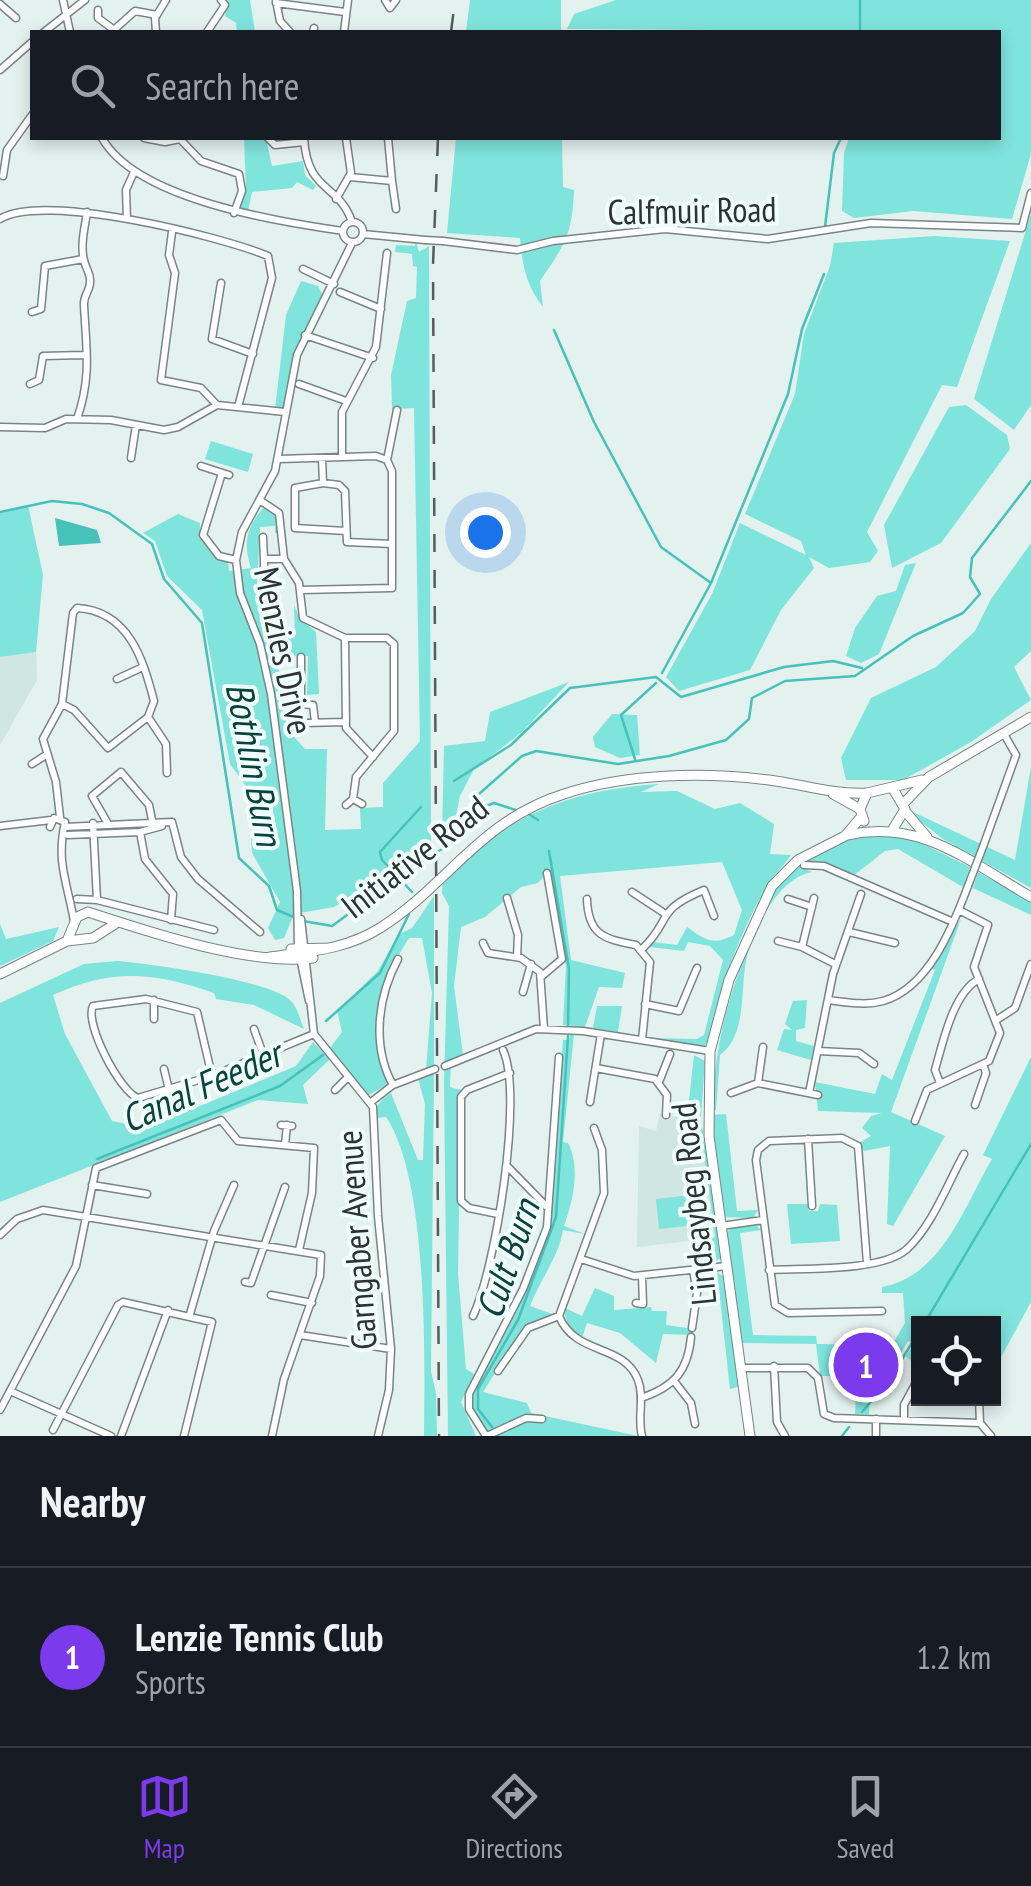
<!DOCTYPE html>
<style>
:root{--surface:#171b24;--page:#242831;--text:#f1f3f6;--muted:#9ea1a6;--line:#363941;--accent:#7c3aed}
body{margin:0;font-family:"PT Sans Narrow",sans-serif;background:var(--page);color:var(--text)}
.controls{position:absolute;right:30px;bottom:30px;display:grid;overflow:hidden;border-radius:0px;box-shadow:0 5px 15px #0003}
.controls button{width:90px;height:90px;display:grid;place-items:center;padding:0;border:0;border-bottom:2px solid var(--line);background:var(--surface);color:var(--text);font:50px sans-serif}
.you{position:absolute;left:485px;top:532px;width:35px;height:35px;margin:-25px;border:8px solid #fff;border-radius:50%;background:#1a73e8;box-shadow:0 0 0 15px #1a73e833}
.badge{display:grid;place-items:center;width:65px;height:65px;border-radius:50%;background:var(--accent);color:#fff;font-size:32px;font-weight:700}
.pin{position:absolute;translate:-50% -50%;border:5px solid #fff;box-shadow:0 2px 10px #0006}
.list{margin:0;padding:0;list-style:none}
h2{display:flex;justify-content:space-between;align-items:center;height:130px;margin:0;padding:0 40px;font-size:42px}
h2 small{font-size:32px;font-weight:400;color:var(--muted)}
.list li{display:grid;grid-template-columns:65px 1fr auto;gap:30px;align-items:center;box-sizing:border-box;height:180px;padding:0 40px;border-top:2px solid var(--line)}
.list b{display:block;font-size:38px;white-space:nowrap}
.list p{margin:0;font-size:32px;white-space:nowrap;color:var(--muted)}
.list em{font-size:32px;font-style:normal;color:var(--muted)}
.icon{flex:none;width:55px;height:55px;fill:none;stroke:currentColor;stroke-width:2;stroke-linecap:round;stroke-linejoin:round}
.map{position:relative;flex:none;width:1031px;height:1436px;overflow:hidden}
.search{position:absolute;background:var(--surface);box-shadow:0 5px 15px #0003;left:30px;right:30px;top:30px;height:110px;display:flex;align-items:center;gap:25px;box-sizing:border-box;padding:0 35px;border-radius:0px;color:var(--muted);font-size:38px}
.sheet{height:310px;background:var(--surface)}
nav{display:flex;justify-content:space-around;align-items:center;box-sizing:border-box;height:140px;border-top:2px solid var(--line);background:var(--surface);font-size:28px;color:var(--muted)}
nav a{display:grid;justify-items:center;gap:5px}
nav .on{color:var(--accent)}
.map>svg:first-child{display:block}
.built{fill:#cfe6e3}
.green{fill:#7fe4dc}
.water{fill:#47c2ba}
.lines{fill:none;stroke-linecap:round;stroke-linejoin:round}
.stream{stroke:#47c2ba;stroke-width:2.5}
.minor-casing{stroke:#788584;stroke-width:9}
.major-casing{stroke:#788584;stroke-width:11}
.minor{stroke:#fff;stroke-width:6}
.major{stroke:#fff;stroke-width:9}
.rail{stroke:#555c5b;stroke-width:2.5;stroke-dasharray:18 18;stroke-linecap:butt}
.minor-bridge-casing{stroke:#788584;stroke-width:9;stroke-linecap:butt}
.minor-bridge{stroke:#fff;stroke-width:6}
.labels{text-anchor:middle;stroke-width:8;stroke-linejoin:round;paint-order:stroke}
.street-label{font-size:35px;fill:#2d3232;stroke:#f0fefd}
.water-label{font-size:38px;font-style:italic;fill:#09423e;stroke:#f0fefd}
</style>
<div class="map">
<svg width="1031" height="1436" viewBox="0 0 1031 1436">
<rect width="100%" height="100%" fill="#e3f1ef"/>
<path class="built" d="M36,652L37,680L0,745V657Z
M660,1114L699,1120L715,1238L637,1247L639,1126L656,1131Z"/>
<path class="green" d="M228,0H250L255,32H237L236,23L225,16Z
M470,0H561V32H466Z
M616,0H1031V154L1012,219L913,211L854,218L842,211L844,153L849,138H998V32L567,29L574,14Z
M244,138H266L272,166L303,161L305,175L316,186L313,190L297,182L292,188L252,192L248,211L240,209L246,188Z
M456,138H562L563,187L574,190C572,236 565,244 540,281L543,307C525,283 523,267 520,238L447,233Z
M1031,214V405L1014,430L974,399Z
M934,236L1010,241L957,387L942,385L867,532L878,551L870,562L829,568L809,557L814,568L781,610L750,670L679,691L666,677L712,594L740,523L806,555L801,541L745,514L795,394L804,334L830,266L834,243Z
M416,241L419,252L429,246L431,842L427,855L334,907L294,914L284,938L275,940L268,928L280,902L252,853L248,789L230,764L202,610L167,576L155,541L143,533L178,514L200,523C199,544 210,553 228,562L229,571L251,568C243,543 246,529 263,508L276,514L279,533H275V526L260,527L257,592L273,638L295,637L294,605L300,619L316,632L319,694L307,695L308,656L277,657L288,730L305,749H327L325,830L361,829L360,808L383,807V783L420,741L414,408L392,409L391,375L407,301L416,298L417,267L413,266L412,254L395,252L396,245L415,246Z
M301,281L318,286L322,294L294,356L283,410L275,409L286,315Z
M966,405L1007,435L1010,449L941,543L892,568L884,525L949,407Z
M211,441L253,454L248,472L205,459Z
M28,505L43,575L36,652L0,657V512Z
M1031,543V651L1014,667L1031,700L971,742L903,780H846L841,758L871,698L936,667L975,631L991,599Z
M916,563L879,654L861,663L846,656L855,628L877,596L896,591L905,565Z
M569,682L521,733L474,769L460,796L453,830L442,838L444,746L485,741L490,712Z
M612,714L637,715L640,755L620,758L595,747L593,737Z
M1031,767V888L943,839L915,817L913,812L1015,860Z
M659,784L641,792L677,791L715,809L740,803L774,824L770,854L791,855C784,866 773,875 767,886C739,934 720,986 709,1040L704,1046L650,1038L697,1039L704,1035L723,960L710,946L688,942L684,951L650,947L653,942L677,945L687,927C705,940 713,946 734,935L742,910L722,862L560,876L571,960L625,973L622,988L599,987L585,1027L563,1025L566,966L549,870L538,883L521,887L485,917L461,927L454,986L463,1055L451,1061L450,1087L461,1090L458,1274L466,1369L474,1374L461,1402L476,1436H448L444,1084L449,906L442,893L443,875C513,815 567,790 659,784Z
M903,834L970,867L963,887L898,849L885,851L853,876L807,860L804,869L813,872C779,876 752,931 746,961C740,993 747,1035 720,1055L716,1110H712C715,1041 730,987 758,925C768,904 776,880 794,866C826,841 864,835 903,834Z
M978,872L1031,902V915L973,888Z
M434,896V1067L426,1070L432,993L422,938H409C381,981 364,1035 390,1083L367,1096L329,1049L342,1032L337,1011L378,971L398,935L412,928Z
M961,919L891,1112L945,1136L893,1226L887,1224L890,1146L864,1151L859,1143L871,1136L862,1128L871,1116L882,1113L818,1111L815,1082L875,1094L882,1074L892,1080L935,970L931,968Z
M0,924L6,939L59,927L53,941L0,966Z
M118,961C151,964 271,980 291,1001C298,1008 300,1020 304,1029L254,1005L216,999L214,993C154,972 112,968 53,995L65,1034L112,1121L147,1128L296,1066L313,1042L330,1059L303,1085L308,1104L258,1100L0,1202V1003L84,964Z
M807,1000L805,1028L796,1030V1041L814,1046L811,1060L777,1050L784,1029L792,1030L785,1024L793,1001Z
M597,1006H622L618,1032L593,1028Z
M570,1034H574L563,1142L568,1143C581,1168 573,1201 564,1226L585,1234L563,1230C559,1256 540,1280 530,1306L552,1314L523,1329L483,1392L527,1403L531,1413L638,1436H497L501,1426L488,1431L472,1408L470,1397L549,1228L563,1040H569Z
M694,1055L705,1061L701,1118L721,1258L711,1264L707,1239L715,1237L699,1120L687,1118Z
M1031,1057V1302L994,1370V1324H918V1368L906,1356L914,1344L908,1341L885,1380L870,1384L869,1414H855L856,1396L839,1392L842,1376H820L816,1344L742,1343L725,1233L735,1226L755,1224L761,1230L740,1233L753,1335L816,1336L817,1344L892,1345L905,1323L903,1293H882V1287C942,1276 964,1207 992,1159L983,1155Z
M434,1071L431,1371L436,1393L437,1436H424C425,1359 428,1178 386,1117L376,1118C375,1105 381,1100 391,1093L418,1160H423L425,1104L418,1078Z
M726,1114L737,1211L758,1210L753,1218L723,1217L711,1115Z
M701,1194L704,1224L659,1229L656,1199Z
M787,1204H808L809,1211H818L820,1204L837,1205L840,1241L791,1244Z
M717,1272L724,1277L738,1387L730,1389Z
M595,1288L614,1296V1310L651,1307L652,1311H667L666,1325L694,1329L693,1335L663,1334L656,1363L620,1333L587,1323L581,1341L570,1333L563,1307L582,1316Z"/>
<path class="water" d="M55,518L97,530L101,543L59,546Z"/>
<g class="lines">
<path class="stream" d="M860,32V0
M825,227L834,153L841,138
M554,330L594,422L661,547L711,583
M0,512L52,501L82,504L109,513L152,544L164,579L202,623L239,858L269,886L277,910L296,918
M662,673L711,583L788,394L802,329L824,274
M635,759L621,715L656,683
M454,781L511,745L570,688L656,677L681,697L784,667L833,661L862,668
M476,810L494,803L519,811
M527,813L538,820
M549,851L569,969L568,1027
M412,892L382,860L380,852L421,807
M303,921L332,926L421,861L462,838L473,823L479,794L522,756L536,751L618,764L669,756L726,740L749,719L752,698L785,681L855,676L913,636L963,613L980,594L970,577L972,558L1031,481
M326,1021L380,973L409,914
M97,1159L280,1086L323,1055
M924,1324L1031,1144
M862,1412L888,1382L918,1333
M492,1427L478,1409V1389L518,1320L556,1217L568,1036
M842,1436L849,1427"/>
<defs>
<path id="minor" d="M63,0L70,32
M385,0L390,8L396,0
M276,1L280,21L290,32
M276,3L345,12
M0,4L16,18
M98,10V18L117,32
M116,28L135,11L157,15
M44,32L85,0
M156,32L155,18L166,0
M207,32L225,5L221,0
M313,32L314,28
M344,32L348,0
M0,70L32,42
M102,138C137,200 277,221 343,231
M144,138L165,142L180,139
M179,138L201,161L239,174L242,191L234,213
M268,138L275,145L304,142
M304,138C307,193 339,183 352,222
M3,176L7,150L32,115
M350,177L392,181L388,138
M392,181L396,209
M336,199L351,173L346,138
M0,219C43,192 220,236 268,256L272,278L238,407
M127,219L126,190L134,172
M343 232a10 10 0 1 1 20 0a10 10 0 1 1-20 0Z
M172,232L169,255L175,273L161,380L201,388L217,405
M363,234L425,240
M443,241L517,250L553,241L665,229L768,239L871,223L1022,228L1031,193
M303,269L334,284
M221,283L212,339L253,354
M340,292L381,309
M32,312L41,309L45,266L83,259
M305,335L373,358
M30,384L39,380L43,356L84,355
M299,384L346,401
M77,419C92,376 86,348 84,305C83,296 90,291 90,282C91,274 85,267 84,260C80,245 85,227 87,212
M0,427L45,428L66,419L111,420L164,430L178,427L217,405L285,412
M342,457V412L376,347L387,253
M131,458L136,425
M322,458L323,483L339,485L345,491L347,542L392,544
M279,459L376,456L387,460L392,471V588L300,590
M387,460L397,410
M201,466L229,475
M222,473L203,535L219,556L236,560
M323,483L295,488V528L346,531
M261,501L279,513L284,559L299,583L303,618L345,638H387L394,644V731L356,777L353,799
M263,537L264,559
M264,582V559H284
M77,608C129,611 143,659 154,701L148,717L108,748L74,710L62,704L73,613Z
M345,638L346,728L373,757
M117,679L143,667
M285,703L313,705L315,722
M301,703V657
M148,717L166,744L167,773
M303,723L345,722
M32,764L46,755
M346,805L353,799L362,804
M60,817L56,782L43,739L62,704
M107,822L92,796L121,772L149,805L152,820
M93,823L97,900L214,930
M0,826L51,820
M50,827L54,818L65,822C56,863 67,881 74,921
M65,827L172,822L181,857L198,879L260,932
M140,832L162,826
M68,835L140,832L145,859L173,894L171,920
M984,844L1016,755L1004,734
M804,865L824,866L953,922
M632,892L664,913
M507,898L518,935L517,957
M814,898L802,947L835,964
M77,899L97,900
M587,899C588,935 604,939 636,945L650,962L642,1040
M788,899L812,907
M301,919L314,1034L373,1107L378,1216L391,1349L389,1390L378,1436
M849,932L895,943
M778,941L802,947
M483,943L488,953L521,958L540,972L544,1029
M642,949C673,920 653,911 704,890L714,916
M542,976L562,959L547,873
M523,992L531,964
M154,1000V1019
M828,1000C846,1002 865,1006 883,1001C929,988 953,926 968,886
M309,1001L298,948L297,891L271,694L260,644L240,593L236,560L242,532L275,471L297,355L352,243
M645,1004L679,1011L697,968
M998,1019L1015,1008L1031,964
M254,1029L263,1054
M818,1051L859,1053L874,1064
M445,1066L536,1029L583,1031L710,1051
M596,1068L655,1079L667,1095L666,1115
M164,1069L169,1090
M212,1076L197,1012L146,999L93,1006C84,1023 120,1092 138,1098L212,1076L314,1034
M659,1082L670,1054
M758,1083L763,1047
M940,1083L935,1070C943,1042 953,993 979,979
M393,1085C372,1047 377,998 398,959
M335,1090L347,1078
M731,1093L758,1083L818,1095
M809,1093L833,974L861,894
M371,1102L393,1085L435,1069
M590,1102L601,1034
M975,1105L986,1073L983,1064
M915,1121L927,1090L989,1061L1000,1033L974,967L988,925L959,910
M281,1125L292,1126
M594,1128L602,1150L604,1193L559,1316C575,1356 624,1343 638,1380C645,1398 637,1417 642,1436
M808,1139L812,1206
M285,1145L287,1125
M507,1166L547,1207
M92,1185L147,1194
M498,1214L469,1208L461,1201V1097L467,1090L510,1073
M721,1226L763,1220
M0,1235L17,1219L43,1210L321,1255L320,1276L284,1379L272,1436
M581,1259L634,1276L727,1266
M867,1263L858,1146L842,1138L769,1141L758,1150L756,1160L775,1305L788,1313L882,1311
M769,1270C803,1268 882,1272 907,1249C932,1226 948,1183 964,1154
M245,1282L251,1283L285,1187
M271,1295L312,1303
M636,1303L643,1304L642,1276
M190,1314L214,1231L234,1185
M473,1316C495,1270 524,1095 503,1050
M692,1328L697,1293L693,1270
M300,1335L391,1349
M774,1366L777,1422L785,1436
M741,1368H808L818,1378L824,1414L834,1418L980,1423L991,1436
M498,1371L528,1328L559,1316
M674,1381L691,1403L695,1424
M10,1391L111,1436
M641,1398C674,1387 688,1371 691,1337
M979,1398L980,1423
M0,1410L76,1266L96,1168L221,1120L238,1141L314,1148L312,1193L299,1250
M904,1420V1405L918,1379
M53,1430L118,1305L123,1302L212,1322L184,1436
M121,1436L168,1310
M486,1436L469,1409V1394L523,1289L547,1227L559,1057
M487,1436L526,1418L542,1419
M876,1436V1419"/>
<path id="major" d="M893,789L905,809L893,829
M833,794L860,809
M904,803L929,777L1031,717
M905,811L927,837
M864,821L860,809L867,793L922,780
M847,835C922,819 968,861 1031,897
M67,941L77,917L88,912C149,932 250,966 313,958
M291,949L329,948
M270,957C309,951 345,950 380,928C448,885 479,821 564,794C627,773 703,772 769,780C802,784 833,795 867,793
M0,974L67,941L93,938L115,924
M750,1436L709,1136L710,1051L729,980L772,886L798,860L845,836L862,816"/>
</defs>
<use href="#minor" class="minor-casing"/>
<use href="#major" class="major-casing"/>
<use href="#minor" class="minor"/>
<use href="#major" class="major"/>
<path class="rail" d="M451,32L455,0
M438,138L433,265L439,1436"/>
<defs>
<path id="minor-bridge" d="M425,240L443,241
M968,886L984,844"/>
</defs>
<use href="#minor-bridge" class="minor-bridge-casing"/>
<use href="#minor-bridge" class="minor-bridge"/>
</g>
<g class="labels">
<g class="street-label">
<text transform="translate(692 211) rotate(-1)" y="12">Calfmuir Road</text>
<text transform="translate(283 651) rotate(78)" y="12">Menzies Drive</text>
<text transform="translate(415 857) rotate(-38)" y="12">Initiative Road</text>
<text transform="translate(694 1204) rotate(-96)" y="12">Lindsaybeg Road</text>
<text transform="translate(357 1240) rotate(-94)" y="12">Garngaber Avenue</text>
</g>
<g class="water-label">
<text transform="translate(254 764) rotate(79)" y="13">Bothlin Burn</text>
<text transform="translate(201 1087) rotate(-24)" y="13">Canal Feeder</text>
<text transform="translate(508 1259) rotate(-71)" y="13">Cult Burn</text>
</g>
</g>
</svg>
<div class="controls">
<button><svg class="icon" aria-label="locate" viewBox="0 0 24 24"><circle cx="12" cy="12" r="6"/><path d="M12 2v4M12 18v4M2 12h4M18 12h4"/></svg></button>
</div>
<div class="you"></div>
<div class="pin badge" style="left:866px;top:1365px">1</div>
<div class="search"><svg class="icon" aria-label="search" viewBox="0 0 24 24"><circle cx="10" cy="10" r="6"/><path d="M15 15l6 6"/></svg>Search here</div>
</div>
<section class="sheet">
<h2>Nearby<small></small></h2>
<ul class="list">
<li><span class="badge">1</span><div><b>Lenzie Tennis Club</b><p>Sports</p></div><em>1.2 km</em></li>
</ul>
</section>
<nav>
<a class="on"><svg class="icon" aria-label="map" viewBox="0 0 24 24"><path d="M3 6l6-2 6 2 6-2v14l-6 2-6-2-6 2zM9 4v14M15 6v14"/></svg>Map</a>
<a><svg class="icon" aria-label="directions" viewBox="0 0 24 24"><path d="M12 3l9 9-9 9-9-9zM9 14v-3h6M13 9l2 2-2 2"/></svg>Directions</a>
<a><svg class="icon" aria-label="saved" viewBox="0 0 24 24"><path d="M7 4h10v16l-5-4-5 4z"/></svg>Saved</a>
</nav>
